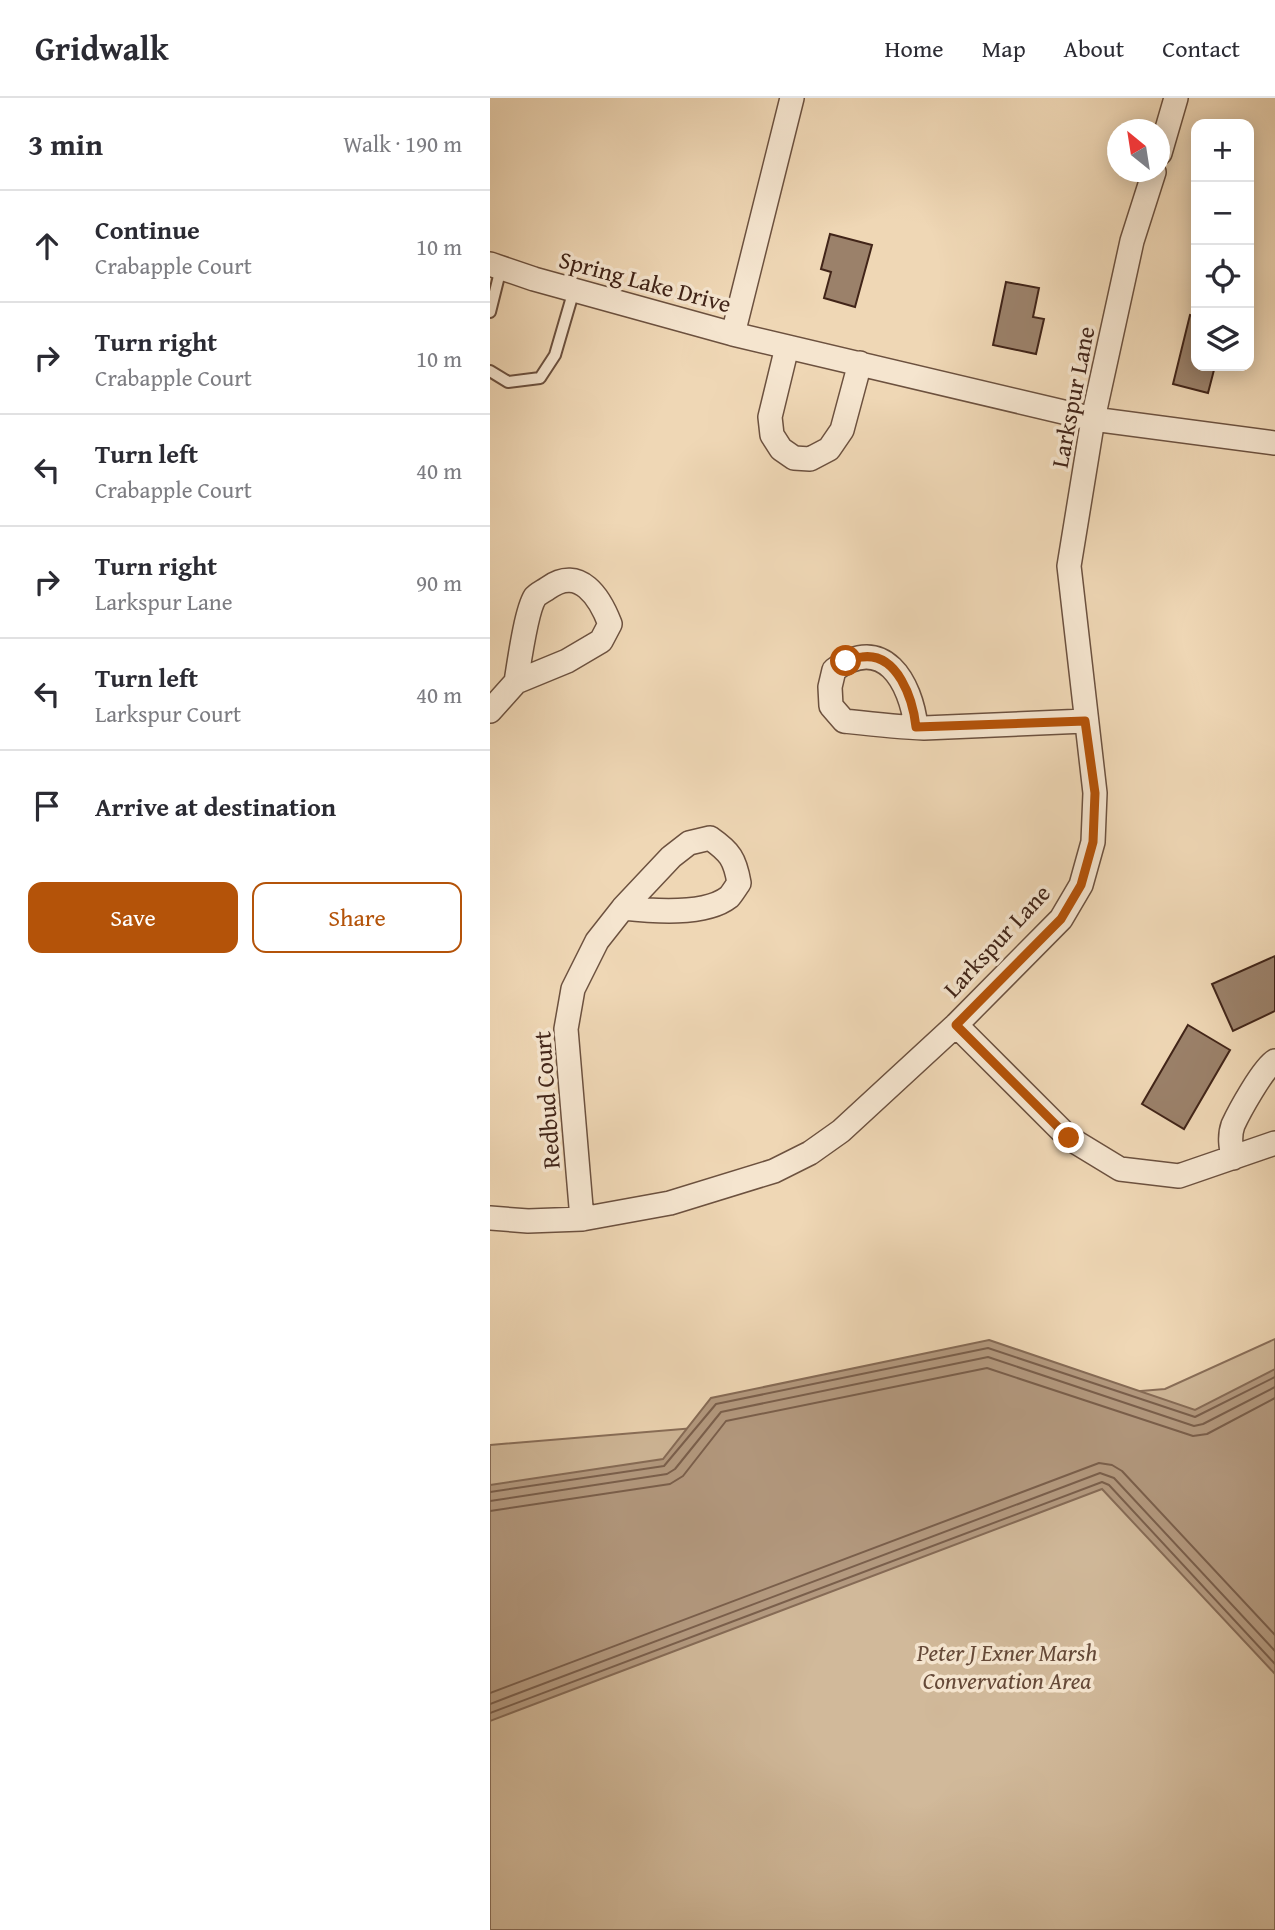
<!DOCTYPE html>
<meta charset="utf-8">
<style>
:root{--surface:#fff;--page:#f2f2f3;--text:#2b2b33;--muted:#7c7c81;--line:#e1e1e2;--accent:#b45309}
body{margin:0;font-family:"Gentium Book Plus",serif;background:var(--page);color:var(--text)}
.controls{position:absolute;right:21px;top:21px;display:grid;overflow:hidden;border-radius:14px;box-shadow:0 4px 18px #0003}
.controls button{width:63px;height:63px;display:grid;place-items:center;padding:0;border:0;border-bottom:2px solid var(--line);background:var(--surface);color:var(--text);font:35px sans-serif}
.compass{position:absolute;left:617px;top:21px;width:63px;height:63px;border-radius:50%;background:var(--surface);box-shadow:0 4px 18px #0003;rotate:330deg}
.stop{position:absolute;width:21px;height:21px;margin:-16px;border:5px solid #b45309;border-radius:50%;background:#fff}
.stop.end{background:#b45309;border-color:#fff;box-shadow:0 2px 7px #0008}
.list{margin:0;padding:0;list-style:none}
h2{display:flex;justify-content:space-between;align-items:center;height:91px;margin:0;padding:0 28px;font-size:30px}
h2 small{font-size:23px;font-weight:400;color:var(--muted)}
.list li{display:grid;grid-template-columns:46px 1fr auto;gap:21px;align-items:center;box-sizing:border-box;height:112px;padding:0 28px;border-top:2px solid var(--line)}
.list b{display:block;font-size:26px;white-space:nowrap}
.list p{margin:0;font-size:23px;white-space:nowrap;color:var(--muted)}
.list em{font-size:23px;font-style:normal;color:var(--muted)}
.actions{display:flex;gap:14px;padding:21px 28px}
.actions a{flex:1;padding:16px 0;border:2px solid var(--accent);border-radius:14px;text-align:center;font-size:24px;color:var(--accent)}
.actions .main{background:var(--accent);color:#fff}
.icon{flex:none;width:38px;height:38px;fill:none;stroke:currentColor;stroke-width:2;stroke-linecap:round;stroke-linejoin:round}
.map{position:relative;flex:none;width:785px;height:1832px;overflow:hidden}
header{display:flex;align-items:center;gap:42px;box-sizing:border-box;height:98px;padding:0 35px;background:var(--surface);border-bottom:2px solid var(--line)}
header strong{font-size:33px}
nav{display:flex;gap:38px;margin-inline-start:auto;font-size:24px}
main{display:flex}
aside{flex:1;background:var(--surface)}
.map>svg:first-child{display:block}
.green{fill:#d1b99a;stroke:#896e59;stroke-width:2}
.water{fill:#b49a80;stroke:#866b56;stroke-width:2}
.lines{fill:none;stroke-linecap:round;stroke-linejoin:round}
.shore{stroke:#7a5f4c;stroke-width:2}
.building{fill:#9b816a;stroke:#412418;stroke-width:2}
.lane-casing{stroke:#6c513f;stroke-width:14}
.street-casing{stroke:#6c513f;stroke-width:26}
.lane{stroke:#f5e5cf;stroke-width:10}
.street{stroke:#f5e5cf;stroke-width:23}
.route{stroke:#b45309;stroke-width:9}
.labels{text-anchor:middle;stroke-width:7;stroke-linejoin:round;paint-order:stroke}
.street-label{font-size:24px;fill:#412418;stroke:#f5e5cf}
.park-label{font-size:24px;font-style:italic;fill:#654938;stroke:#f5e5cf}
</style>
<header>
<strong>Gridwalk</strong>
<nav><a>Home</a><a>Map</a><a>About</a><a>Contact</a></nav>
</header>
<main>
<aside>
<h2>3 min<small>Walk · 190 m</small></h2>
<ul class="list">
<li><svg class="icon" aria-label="ahead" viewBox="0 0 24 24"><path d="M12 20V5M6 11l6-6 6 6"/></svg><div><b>Continue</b><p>Crabapple Court</p></div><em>10 m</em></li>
<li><svg class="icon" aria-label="right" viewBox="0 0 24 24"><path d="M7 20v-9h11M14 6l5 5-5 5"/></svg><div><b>Turn right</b><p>Crabapple Court</p></div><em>10 m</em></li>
<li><svg class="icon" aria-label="left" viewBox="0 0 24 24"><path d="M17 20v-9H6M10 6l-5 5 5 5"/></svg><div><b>Turn left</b><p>Crabapple Court</p></div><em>40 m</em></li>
<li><svg class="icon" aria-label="right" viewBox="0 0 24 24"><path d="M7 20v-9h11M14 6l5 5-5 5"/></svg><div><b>Turn right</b><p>Larkspur Lane</p></div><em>90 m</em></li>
<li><svg class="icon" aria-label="left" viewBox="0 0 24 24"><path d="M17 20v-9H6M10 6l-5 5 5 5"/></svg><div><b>Turn left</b><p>Larkspur Court</p></div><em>40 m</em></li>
<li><svg class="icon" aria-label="arrive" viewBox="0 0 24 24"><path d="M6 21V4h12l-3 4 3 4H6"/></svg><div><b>Arrive at destination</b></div></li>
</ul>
<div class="actions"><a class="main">Save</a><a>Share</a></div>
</aside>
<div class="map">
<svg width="785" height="1832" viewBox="0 0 785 1832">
<rect width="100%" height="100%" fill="#efd7b5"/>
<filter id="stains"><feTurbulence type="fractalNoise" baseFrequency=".00286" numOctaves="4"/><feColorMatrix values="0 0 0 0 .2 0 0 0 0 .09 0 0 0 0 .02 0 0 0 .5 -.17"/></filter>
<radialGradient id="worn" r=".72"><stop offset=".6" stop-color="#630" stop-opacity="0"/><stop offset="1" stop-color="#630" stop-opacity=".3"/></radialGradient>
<path class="green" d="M785,1241V1832H0V1347L675,1291Z"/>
<path class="water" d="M499,1242L705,1312L785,1271V1576L612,1391L0,1623V1387L173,1361L221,1300Z"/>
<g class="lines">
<path class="shore" d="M0,1394L174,1368L226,1306L498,1250L705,1319L785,1279
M0,1403L177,1376L185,1371L231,1314L498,1259L704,1328L713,1326L785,1289
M0,1413L180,1386L193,1378L236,1323L497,1270L703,1338L717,1336L785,1300
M0,1595L609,1365L622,1367L632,1373L785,1537
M0,1606L610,1375L624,1380L785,1553
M0,1615L612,1384L619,1387L785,1566"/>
</g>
<path class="building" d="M340,136L382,147L365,209L334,200L341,174L331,171Z
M516,184L549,190L543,219L554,221L546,256L503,247Z
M700,217L706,219V268H725L718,295L683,286Z
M785,858V913L743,933L722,886Z
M698,927L740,952L694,1031L652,1006Z"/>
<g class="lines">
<defs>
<path id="lane" d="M0,214L11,170
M0,273L18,284L50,280L65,257L84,192"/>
<path id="street" d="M670,55L686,0
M0,166L44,181L243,236L603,321L785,345
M243,236L302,0
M297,249L280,319L282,337L291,351L304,360L320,361L339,351L352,332L370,265
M0,613L26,584L77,563L111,543L120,526C110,500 90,467 58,490C54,493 47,496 45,499C36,513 29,566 26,584
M426,629C421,584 393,535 344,572L340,589L341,608L354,623C381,626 407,629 434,630L595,623
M466,927L579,1040L630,1071L689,1078L785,1045
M743,1060C741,1049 739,1038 743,1027C749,1014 773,970 785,963
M0,1120L38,1123L92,1121L180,1105L284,1073L320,1055L351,1033L466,927L571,821L591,787L603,744L605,695L579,468L603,321L642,143L664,74
M92,1121L76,931L83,891L107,843L133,810L181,759L199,745L220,740C240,754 245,761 249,785C246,789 242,796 239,799C215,818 161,813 133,810"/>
</defs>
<use href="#lane" class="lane-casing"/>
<use href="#street" class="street-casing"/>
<use href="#lane" class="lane"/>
<use href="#street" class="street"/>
</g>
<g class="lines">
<path class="route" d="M356,563C361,562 367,559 372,559C408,554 423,602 426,629L595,623L605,695L603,744L591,787L571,821L466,927L579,1040"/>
</g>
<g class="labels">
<g class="street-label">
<text transform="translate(155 184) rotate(15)" y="8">Spring Lake Drive</text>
<text transform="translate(583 299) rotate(-79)" y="8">Larkspur Lane</text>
<text transform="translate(507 843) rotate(-47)" y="8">Larkspur Lane</text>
<text transform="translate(57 1002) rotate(-94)" y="8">Redbud Court</text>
</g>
<g class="park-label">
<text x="517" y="1563">Peter J Exner Marsh<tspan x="517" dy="28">Convervation Area</tspan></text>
</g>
</g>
<rect width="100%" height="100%" filter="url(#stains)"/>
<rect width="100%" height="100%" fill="url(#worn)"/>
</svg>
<div class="controls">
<button>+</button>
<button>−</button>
<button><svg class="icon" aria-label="locate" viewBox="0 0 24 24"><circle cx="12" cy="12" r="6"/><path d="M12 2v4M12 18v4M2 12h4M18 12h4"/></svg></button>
<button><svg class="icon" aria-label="layers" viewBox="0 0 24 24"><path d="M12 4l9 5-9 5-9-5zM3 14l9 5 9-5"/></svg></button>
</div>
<svg class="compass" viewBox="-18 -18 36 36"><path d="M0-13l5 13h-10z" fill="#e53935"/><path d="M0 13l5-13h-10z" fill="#7c7c81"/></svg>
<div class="stop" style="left:356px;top:563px"></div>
<div class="stop end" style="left:579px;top:1040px"></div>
</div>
</main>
